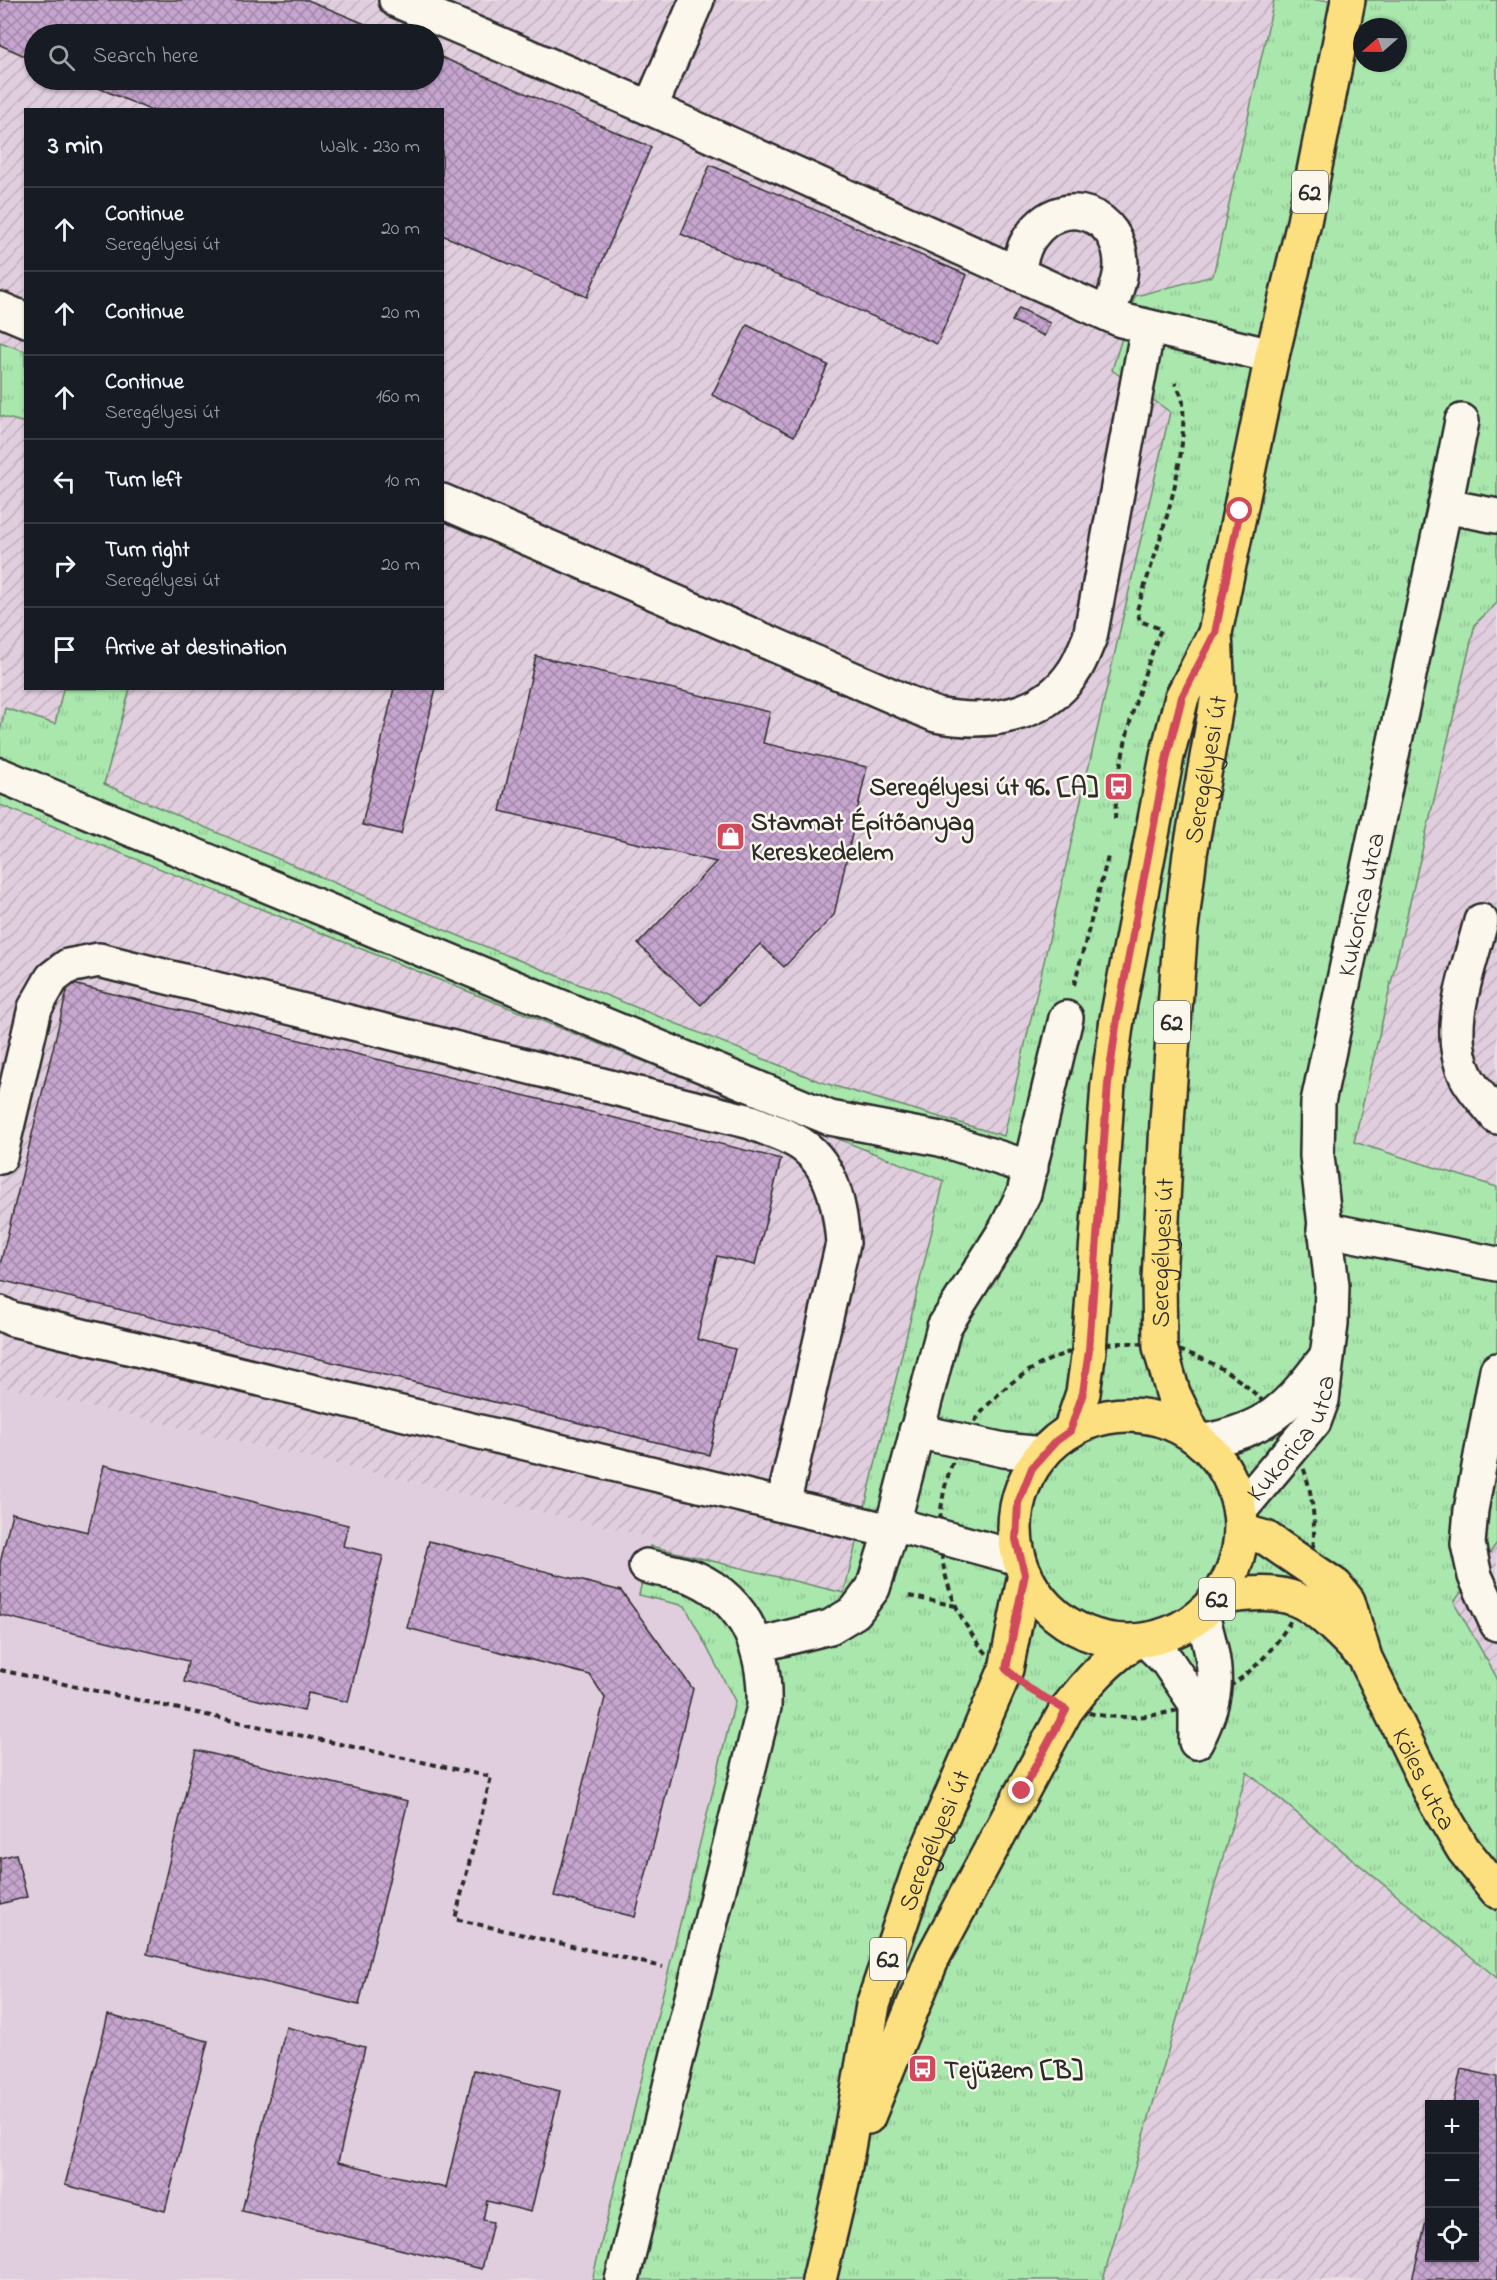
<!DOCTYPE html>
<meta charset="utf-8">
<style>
:root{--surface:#171b24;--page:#242831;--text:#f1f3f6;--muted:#9ea1a6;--line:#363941}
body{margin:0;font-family:"Indie Flower",sans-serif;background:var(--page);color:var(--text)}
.controls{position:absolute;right:18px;bottom:18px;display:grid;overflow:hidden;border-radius:0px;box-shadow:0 2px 4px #0004}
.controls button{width:54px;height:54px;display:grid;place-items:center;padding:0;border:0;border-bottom:2px solid var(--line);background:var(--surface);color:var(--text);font:30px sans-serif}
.compass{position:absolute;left:1353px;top:18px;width:54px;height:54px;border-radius:50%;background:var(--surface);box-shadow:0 2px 4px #0004;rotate:250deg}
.stop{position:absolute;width:18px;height:18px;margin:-14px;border:4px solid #d1495b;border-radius:50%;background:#fff}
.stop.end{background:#d1495b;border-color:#fff;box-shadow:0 2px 6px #0008}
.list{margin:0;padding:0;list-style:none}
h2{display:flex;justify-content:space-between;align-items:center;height:78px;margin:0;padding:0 24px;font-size:26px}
h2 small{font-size:20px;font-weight:400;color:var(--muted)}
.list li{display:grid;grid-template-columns:39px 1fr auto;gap:18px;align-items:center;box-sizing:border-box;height:84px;padding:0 24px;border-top:2px solid var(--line)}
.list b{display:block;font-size:22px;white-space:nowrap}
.list p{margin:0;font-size:20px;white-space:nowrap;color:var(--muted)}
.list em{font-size:20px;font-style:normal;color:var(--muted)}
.icon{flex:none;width:33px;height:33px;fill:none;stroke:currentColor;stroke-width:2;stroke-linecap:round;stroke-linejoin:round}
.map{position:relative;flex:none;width:1497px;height:2280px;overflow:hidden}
.search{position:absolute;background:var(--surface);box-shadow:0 2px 4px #0004;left:24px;top:24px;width:420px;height:66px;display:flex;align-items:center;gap:15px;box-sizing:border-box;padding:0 21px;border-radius:33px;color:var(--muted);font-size:22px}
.panel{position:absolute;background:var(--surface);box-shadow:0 2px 4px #0004;left:24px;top:108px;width:420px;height:582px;border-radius:0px}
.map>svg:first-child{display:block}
.built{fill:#e0cddd}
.industrial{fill:url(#industrial-furrows);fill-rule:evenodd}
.grass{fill:url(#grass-tufts);stroke:#6a896c;stroke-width:1.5;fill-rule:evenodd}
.building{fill:url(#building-cross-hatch);stroke:#2b2b2b;stroke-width:1.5}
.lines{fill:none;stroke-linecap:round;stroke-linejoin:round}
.minor-casing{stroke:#2b2b2b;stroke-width:38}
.major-casing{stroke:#2b2b2b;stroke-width:38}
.path{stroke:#2b2b2b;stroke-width:4;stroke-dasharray:6 4.5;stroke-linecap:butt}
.minor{stroke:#fbf7ec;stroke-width:33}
.major{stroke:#fce080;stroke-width:33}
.route{stroke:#d1495b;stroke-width:8}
.labels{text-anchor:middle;stroke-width:5;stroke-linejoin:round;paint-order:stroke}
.shield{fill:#fbf7ec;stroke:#696865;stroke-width:1.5}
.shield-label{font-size:24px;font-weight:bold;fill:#2b2b2b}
.street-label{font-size:26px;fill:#2b2b2b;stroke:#fbf7ec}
.poi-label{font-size:26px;font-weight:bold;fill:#2b2b2b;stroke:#fbf7ec;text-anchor:start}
</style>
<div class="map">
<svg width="1497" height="2280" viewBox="0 0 1497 2280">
<defs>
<pattern id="industrial-furrows" width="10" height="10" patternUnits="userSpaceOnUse" patternTransform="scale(1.5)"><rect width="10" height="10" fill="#e0cddd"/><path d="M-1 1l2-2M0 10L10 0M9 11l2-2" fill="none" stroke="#c0b0be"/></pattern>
<pattern id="grass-tufts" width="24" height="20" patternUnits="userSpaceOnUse" patternTransform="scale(1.5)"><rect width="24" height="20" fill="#a9e7ad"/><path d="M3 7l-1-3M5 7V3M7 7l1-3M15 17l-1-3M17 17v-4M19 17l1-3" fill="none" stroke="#92c695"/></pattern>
<pattern id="building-cross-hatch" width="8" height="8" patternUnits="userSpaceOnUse" patternTransform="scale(1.5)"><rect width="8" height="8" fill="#c6a5cf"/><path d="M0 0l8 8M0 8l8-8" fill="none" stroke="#a187a8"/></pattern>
</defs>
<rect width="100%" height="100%" fill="#ebdee3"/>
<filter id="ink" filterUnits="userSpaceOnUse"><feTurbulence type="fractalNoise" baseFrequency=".0167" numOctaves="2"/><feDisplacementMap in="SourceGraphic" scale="12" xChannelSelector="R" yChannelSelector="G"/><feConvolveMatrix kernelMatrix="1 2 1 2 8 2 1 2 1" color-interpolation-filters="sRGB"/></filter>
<g filter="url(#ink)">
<path class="built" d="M0,1386L652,1538L735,1701L592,2280H0Z"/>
<path class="industrial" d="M0,0H1274L1213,276L1135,296L1170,412L1004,1136L821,1082L442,929L103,784L130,689L442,688V110H26L25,351L0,342ZM34,34H434V80H34Z
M0,416L25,423L26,688L63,689L55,724L5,708L0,732Z
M1497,603V1187L1354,1142L1475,624Z
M0,805L944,1180L844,1593L650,1546L652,1538L0,1386Z
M1497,1543V1678L1454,1602Z
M1247,1772L1497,1978V2280H1103ZM1430,2104H1474V2258H1430Z"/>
<path class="grass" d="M1274,0H1497V603L1475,624L1354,1142L1497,1187V1543L1454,1602L1497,1678V1978L1247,1772L1103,2280H592L735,1701L685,1606L639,1595L650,1546L844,1593L944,1181L0,805V732L5,708L55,724L63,689H130L104,784L442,929L821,1082L1004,1136L1170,412L1112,370L1135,296L1213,276ZM1362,27H1398V63H1362Z
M0,342L25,351V423L0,416Z"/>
<path class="building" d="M0,0H308L389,34H34V60L0,45Z
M434,54L651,147L587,297L442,235V110H150L80,80H434Z
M710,165L967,275L937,344L681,234Z
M1019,308L1050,323L1044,336L1012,321Z
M747,325L828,365L794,436L712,395Z
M536,656L770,712L763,743L867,767L834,915L784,967L760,944L701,1005L638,944L716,862L500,811Z
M394,688H436L401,834L362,825Z
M69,983L781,1159L755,1265L717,1256L697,1339L735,1349L709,1455L0,1280V1265Z
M104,1465L348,1525L343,1546L383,1556L348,1702L308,1693L304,1711L184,1682L188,1661L0,1615V1563L12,1513L88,1532Z
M429,1541L621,1591L693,1689L635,1917L554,1896L605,1698L590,1675L407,1628Z
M196,1750L408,1801L359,2005L147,1954Z
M16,1854L27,1897L0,1904V1858Z
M108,2015L208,2041L165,2211L65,2185Z
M286,2027L365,2047L338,2162L446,2188L474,2070L560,2091L531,2212L487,2201L483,2220L493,2222L482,2269L242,2211Z
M1461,2069L1497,2077V2280H1412L1430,2205V2258H1474V2104H1453Z"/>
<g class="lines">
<defs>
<g id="minor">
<path d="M396,0L650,108L1121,320L1272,356"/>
<path d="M650,108L697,0"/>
<path d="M1017,273C1021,260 1023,245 1032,235C1063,192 1121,213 1121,265C1121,281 1113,299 1108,314"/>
<path d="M0,309L26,320"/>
<path d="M442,501L936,715C986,725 1044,718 1074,671C1081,661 1085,648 1090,637L1148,327"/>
<path d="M1445,506L1462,421"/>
<path d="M0,775L830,1118L940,1139L1031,1168"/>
<path d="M1481,921C1469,970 1443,1028 1466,1076C1473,1090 1487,1104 1497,1117"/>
<path d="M0,1157L35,1008L52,978L68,966L99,960L751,1122C765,1128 780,1133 794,1140C832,1160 840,1205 843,1243L783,1505"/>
<path d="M1324,1229L1497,1264"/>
<path d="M0,1313L12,1319L890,1531"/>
<path d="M1497,1370L1471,1510L1468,1544L1475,1576L1497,1624"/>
<path d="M916,1431L1004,1450L1043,1454"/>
<path d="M1201,1442C1268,1429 1286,1410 1326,1357"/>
<path id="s1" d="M1240,1510L1314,1422L1322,1400L1331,1324L1332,1286L1317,1156L1318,1102L1445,506L1497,516"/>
<path d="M893,1524L1019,1558"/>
<path d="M1146,1640L1167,1661L1196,1704V1740"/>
<path d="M758,1645L830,1627L855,1612L873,1588L893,1524L944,1327L1006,1229L1024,1193L1066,1018"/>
<path d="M1196,1742C1222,1693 1217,1667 1202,1615"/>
<path d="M622,2280L764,1707C766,1653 748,1602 695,1578C680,1572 661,1570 646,1566"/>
</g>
<g id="major">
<circle cx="1128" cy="1528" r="113"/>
<path d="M1070,1431L1083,1393L1089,1350L1108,1084L1117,1019L1167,756L1182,697L1214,635"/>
<path id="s2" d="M1194,1436L1173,1393L1160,1347L1159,1280L1167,1122L1180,937L1190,854L1218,695L1215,633L1272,356L1304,222L1348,0"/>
<path id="s3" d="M1241,1531L1266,1538L1336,1586L1348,1601L1365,1658L1436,1803L1463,1849L1497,1891"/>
<path d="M1218,1598C1299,1585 1307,1600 1362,1654"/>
<path d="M868,2117L933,1957L1066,1710C1087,1683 1107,1660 1136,1641"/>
<path id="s4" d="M819,2280L842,2183L873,2005L918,1873L1006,1669L1025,1574"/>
</g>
</defs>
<use href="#minor" class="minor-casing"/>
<use href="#major" class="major-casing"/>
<path class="path" d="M1115,819C1117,755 1138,688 1161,629L1140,621L1137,610C1157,546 1187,472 1183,404C1183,397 1178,389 1175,383
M1074,985L1109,853
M940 1530a187 187 0 1 1 374 0a187 187 0 1 1-374 0Z
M909,1596L956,1606
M0,1670L491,1777L455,1919L663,1967"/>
<use href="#minor" class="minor"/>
<use href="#major" class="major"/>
</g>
</g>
<g class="lines" filter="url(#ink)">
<path class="route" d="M1022,1791L1066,1710L1028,1688L1006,1669L1025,1574L1016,1540L1018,1503L1032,1468L1056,1441L1070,1431L1083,1393L1089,1350L1108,1084L1117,1019L1167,756L1182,697L1215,633L1240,511"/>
</g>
<defs>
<symbol id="bus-square" viewBox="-11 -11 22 22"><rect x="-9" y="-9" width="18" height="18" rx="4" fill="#d1495b" stroke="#fbf7ec"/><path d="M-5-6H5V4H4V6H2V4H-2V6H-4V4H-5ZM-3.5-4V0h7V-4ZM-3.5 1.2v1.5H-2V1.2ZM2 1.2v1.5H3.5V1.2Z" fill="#fff"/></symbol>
<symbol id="shop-square" viewBox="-11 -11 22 22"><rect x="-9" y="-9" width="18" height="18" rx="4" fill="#d1495b" stroke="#fbf7ec"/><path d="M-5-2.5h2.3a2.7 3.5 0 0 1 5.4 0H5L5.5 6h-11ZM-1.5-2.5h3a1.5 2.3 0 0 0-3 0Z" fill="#fff"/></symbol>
</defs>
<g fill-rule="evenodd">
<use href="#bus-square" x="1102" y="770" width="33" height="33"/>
<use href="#shop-square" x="714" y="820" width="33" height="33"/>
<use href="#bus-square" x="906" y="2052" width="33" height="33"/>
</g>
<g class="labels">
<g class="shield">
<rect x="1292" y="171" width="36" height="42" rx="4.5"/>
<rect x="1154" y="1001" width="36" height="42" rx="4.5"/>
<rect x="1199" y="1578" width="36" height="42" rx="4.5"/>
<rect x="870" y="1938" width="36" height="42" rx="4.5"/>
</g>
<g class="shield-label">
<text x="1310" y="200">62</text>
<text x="1172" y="1030">62</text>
<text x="1217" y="1607">62</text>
<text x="888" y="1967">62</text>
</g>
<g class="street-label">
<text dy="9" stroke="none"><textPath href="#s2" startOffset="676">Seregélyesi út</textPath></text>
<text dy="9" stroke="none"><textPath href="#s1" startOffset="640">Kukorica utca</textPath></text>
<text dy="9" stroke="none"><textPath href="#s2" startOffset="190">Seregélyesi út</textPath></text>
<text dy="9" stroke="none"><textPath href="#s1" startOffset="90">Kukorica utca</textPath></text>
<text dy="9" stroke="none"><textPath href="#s3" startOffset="324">Köles utca</textPath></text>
<text dy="9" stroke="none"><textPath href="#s4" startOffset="456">Seregélyesi út</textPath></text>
</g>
<g class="poi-label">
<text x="1098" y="795" text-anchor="end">Seregélyesi út 96. [A]</text>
<text x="751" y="830">Stavmat Építőanyag<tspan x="751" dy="30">Kereskedelem</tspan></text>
<text x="944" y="2078">Tejüzem [B]</text>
</g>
</g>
</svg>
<div class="controls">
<button>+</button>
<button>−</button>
<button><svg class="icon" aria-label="locate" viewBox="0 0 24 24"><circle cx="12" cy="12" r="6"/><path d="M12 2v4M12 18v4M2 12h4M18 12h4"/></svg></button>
</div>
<svg class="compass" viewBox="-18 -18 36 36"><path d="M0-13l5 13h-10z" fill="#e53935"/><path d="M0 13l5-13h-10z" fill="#9ea1a6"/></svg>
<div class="stop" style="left:1240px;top:511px"></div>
<div class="stop end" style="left:1022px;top:1791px"></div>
<div class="search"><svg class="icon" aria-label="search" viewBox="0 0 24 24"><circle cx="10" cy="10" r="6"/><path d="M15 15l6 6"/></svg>Search here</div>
<section class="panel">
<h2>3 min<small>Walk · 230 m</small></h2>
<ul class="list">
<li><svg class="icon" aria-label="ahead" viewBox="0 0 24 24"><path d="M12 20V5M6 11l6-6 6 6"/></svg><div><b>Continue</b><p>Seregélyesi út</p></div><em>20 m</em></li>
<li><svg class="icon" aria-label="ahead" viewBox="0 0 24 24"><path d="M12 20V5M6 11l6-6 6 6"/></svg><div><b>Continue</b></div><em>20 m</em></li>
<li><svg class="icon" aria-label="ahead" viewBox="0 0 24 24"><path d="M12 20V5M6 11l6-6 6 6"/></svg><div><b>Continue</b><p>Seregélyesi út</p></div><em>160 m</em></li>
<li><svg class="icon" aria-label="left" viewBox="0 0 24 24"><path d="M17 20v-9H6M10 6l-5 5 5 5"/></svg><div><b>Turn left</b></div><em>10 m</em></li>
<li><svg class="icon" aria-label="right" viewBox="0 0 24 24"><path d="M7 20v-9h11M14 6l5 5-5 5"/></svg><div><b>Turn right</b><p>Seregélyesi út</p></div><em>20 m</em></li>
<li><svg class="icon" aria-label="arrive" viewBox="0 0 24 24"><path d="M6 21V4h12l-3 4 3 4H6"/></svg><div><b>Arrive at destination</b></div></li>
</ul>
</section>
</div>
